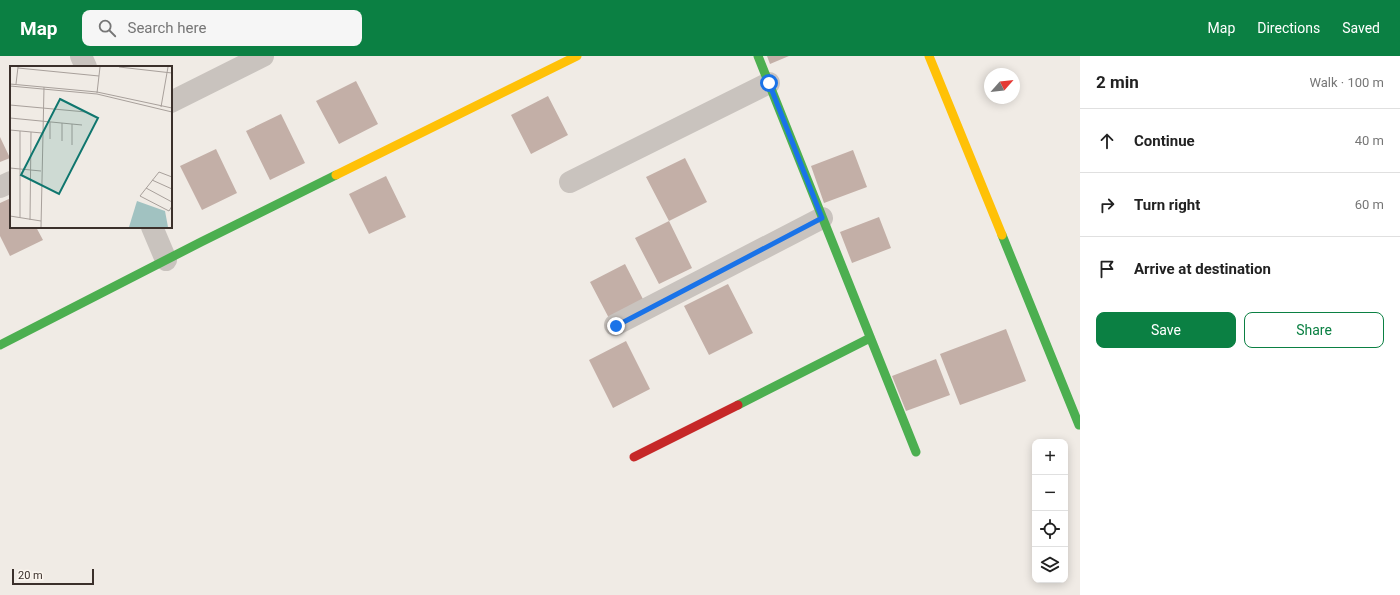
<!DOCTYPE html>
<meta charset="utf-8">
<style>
:root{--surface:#fff;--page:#f6f6f6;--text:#222;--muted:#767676;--line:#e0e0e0;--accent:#0b8043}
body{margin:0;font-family:Roboto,sans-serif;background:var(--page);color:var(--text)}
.controls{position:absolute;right:12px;bottom:12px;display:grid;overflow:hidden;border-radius:8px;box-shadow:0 2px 10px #0003}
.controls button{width:36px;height:36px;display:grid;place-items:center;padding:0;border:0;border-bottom:1px solid var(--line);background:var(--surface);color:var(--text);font:20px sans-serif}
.compass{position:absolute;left:984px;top:12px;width:36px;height:36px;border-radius:50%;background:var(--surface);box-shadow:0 2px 10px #0003;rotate:63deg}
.scale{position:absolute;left:12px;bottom:10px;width:82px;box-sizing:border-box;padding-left:4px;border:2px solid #3b302b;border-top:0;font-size:11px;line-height:14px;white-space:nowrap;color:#3b302b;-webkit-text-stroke:3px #fbf5ee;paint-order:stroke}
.stop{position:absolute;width:12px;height:12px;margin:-9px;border:3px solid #1a73e8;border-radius:50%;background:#fff}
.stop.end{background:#1a73e8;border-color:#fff;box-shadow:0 1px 4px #0008}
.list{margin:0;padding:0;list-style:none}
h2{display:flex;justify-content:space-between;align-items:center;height:52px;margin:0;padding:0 16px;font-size:17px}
h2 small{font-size:13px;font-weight:400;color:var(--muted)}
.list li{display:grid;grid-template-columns:26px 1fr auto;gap:12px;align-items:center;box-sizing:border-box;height:64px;padding:0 16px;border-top:1px solid var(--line)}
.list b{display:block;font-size:15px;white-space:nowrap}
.list em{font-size:13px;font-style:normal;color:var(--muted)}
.actions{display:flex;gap:8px;padding:12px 16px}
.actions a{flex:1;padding:9px 0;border:1px solid var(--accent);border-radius:8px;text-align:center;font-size:14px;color:var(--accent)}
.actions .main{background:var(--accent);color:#fff}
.icon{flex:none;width:22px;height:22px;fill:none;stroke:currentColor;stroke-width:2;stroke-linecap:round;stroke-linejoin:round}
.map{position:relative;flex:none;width:1080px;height:539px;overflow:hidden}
header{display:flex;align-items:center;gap:24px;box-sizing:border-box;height:56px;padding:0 20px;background:var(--accent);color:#fff}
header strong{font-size:19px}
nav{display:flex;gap:22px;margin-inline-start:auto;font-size:14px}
.search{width:280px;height:36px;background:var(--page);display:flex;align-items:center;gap:10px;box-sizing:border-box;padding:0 14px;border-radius:8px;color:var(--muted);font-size:15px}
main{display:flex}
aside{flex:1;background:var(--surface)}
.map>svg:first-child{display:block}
.building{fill:#c3afa7}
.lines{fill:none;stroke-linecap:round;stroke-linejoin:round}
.street{stroke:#c9c3be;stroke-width:22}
.fast{stroke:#4caf50;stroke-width:9}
.slow{stroke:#ffc107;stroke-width:9}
.jam{stroke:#c62828;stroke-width:9}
.route{stroke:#1a73e8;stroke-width:5}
.inset-road{fill:none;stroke:#a8a09b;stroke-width:1}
.view{fill:#0f766e;fill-opacity:0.15;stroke:#0f766e;stroke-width:2}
.inset-edge{fill:none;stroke:#3b302b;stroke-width:2}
</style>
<header>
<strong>Map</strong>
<div class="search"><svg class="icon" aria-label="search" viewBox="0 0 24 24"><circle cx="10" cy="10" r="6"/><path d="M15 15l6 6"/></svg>Search here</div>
<nav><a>Map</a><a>Directions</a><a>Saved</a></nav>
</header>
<main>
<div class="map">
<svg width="1080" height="539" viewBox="0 0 1080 539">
<rect width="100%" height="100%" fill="#f0ebe5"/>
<path class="building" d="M767,0H789L770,8Z
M356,25L378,68L339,88L316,45Z
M548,40L568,79L531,98L511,59Z
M281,58L305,107L270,124L246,75Z
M0,81L10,102L0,106Z
M216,93L237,137L202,154L180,110Z
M853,94L867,131L824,147L811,110Z
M685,102L707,146L669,165L646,121Z
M386,120L406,161L369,178L349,138Z
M11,142V171H36L43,184L10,200L0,180V147Z
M879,161L891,192L852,207L840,176Z
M669,165L692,212L659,228L635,182Z
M625,208L646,249L611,266L590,226Z
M728,228L753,277L709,299L684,250Z
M1006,273L1026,325L960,349L940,298Z
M626,285L650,333L613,352L589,304Z
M936,303L950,339L906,355L892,320Z"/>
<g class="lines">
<path class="street" d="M81,0L86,11
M171,46L263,0
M570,126L769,27
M0,131L11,126
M152,171L166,204
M615,269L822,162"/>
<path class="fast" d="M758,0L916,396
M1002,179L1079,369
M0,289L201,186L336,119
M738,349L870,282"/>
<path class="slow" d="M929,0L1002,179
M336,119L577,0"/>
<path class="jam" d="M634,401L738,349"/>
</g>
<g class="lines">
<path class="route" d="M616,270L822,162L769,27"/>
</g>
<g transform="translate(10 10)">
<rect width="162" height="162" fill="#f0ebe5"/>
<path d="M127,135L155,145L158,161H119Z" fill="#a1c2c1"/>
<path class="inset-road" d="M109,1L162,7M8,2L89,10M0,18L87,26L162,42M6,18L8,1M0,20L87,28L162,46M87,27L90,1M0,39L76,46M151,41L158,1M0,52L72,59M52,57V75M0,64L32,67M10,65V152M40,73V56M62,79V58M0,102L31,105M162,111L149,106L130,130L159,145L162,140M142,114L162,123M136,122L162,136M0,150L31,155M20,154L21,66M31,161L34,21"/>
<path class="view" d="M50,33L88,52L49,128L11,109Z"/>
<rect width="162" height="162" class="inset-edge"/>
</g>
</svg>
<div class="controls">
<button>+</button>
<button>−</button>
<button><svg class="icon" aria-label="locate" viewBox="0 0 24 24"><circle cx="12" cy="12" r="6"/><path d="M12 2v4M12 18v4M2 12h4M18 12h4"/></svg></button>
<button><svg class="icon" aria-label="layers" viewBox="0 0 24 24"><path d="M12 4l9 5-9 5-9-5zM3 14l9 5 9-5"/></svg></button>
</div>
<svg class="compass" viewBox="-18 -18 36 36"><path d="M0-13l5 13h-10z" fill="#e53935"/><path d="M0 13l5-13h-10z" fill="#767676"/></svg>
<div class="scale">20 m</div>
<div class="stop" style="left:769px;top:27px"></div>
<div class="stop end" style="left:616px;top:270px"></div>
</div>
<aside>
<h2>2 min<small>Walk · 100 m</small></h2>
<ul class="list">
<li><svg class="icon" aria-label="ahead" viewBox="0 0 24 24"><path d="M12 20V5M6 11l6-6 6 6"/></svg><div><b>Continue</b></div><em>40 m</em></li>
<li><svg class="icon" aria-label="right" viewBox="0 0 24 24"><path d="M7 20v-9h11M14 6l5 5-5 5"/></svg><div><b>Turn right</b></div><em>60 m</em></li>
<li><svg class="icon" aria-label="arrive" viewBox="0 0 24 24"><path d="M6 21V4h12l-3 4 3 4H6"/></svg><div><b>Arrive at destination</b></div></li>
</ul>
<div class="actions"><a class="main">Save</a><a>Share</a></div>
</aside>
</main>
